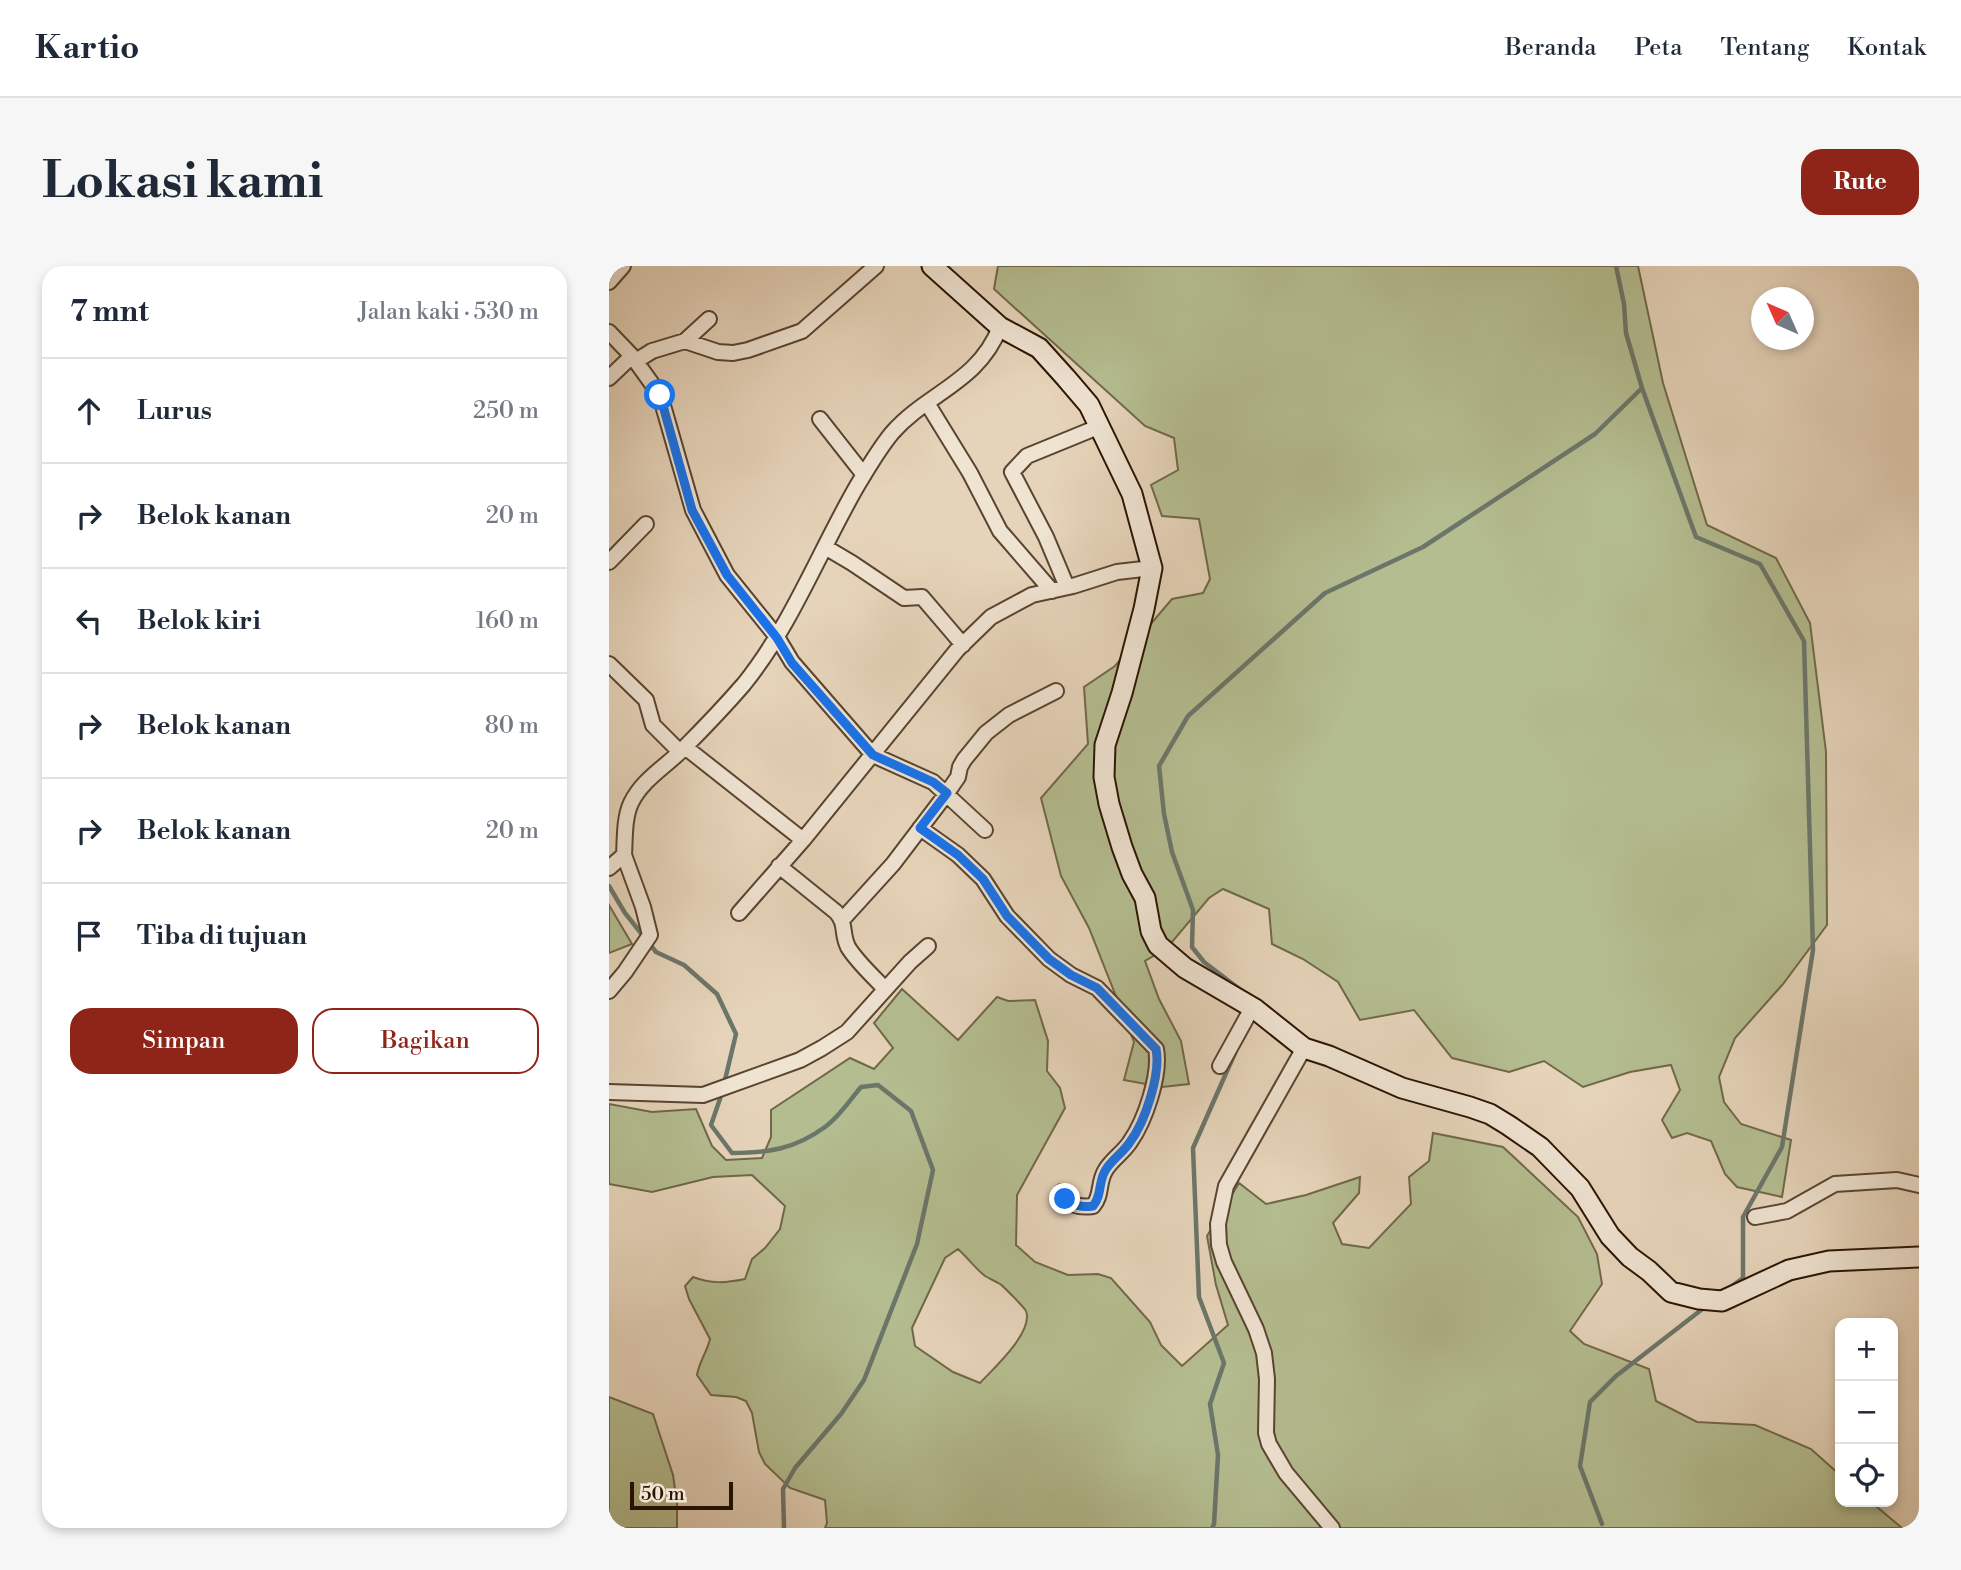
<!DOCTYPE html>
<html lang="id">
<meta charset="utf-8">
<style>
:root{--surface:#fff;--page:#f6f6f7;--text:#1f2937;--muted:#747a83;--line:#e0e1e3;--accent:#8f2418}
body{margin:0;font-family:"Libre Bodoni",serif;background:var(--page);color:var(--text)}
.controls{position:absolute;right:21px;bottom:21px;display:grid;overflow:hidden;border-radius:14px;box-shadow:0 4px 10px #0003}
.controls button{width:63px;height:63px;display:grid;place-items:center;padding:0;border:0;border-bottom:2px solid var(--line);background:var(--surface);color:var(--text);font:35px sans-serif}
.compass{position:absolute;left:1142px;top:21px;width:63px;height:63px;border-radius:50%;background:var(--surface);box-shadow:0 4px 10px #0003;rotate:315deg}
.scale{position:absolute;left:21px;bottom:18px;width:103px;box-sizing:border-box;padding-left:7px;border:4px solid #2b1402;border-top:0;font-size:19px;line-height:24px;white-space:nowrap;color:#2b1402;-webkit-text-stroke:5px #efe3d2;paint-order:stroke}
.stop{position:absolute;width:21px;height:21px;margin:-16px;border:5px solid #1a73e8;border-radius:50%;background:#fff}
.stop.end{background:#1a73e8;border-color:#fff;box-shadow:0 2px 7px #0008}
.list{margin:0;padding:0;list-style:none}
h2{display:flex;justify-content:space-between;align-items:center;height:91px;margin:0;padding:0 28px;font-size:30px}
h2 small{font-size:23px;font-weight:400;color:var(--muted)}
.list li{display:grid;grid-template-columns:46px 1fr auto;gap:21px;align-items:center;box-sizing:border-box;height:105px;padding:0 28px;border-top:2px solid var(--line)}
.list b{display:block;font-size:26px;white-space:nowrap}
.list em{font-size:23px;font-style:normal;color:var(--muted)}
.actions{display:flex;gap:14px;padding:21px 28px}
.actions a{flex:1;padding:16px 0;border:2px solid var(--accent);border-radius:21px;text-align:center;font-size:24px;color:var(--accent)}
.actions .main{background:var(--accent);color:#fff}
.icon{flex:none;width:38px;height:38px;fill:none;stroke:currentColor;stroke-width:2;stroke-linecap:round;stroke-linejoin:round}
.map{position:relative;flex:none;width:1310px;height:1262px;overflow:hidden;border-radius:21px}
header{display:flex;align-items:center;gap:42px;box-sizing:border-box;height:98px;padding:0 35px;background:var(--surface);border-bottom:2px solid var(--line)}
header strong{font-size:33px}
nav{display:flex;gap:38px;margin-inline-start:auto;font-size:24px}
.intro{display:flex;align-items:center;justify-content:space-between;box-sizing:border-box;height:168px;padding:0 42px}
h1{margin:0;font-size:49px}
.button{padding:18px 32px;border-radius:21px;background:var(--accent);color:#fff;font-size:24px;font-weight:700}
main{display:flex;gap:42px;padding:0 42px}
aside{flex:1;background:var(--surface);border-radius:21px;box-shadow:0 4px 10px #0003}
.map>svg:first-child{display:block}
.green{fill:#b4bd90;stroke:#706849;stroke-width:2;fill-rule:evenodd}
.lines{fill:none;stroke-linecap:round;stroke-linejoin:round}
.stream{stroke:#6b766a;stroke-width:4.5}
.street-casing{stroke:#5a4430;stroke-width:18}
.secondary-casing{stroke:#2b1402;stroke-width:23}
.street{stroke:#efe3d2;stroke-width:14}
.secondary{stroke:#efe3d2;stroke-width:19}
.route{stroke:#1a73e8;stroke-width:9}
</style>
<header>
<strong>Kartio</strong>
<nav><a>Beranda</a><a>Peta</a><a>Tentang</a><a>Kontak</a></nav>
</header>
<div class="intro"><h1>Lokasi kami</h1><a class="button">Rute</a></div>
<main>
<aside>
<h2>7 mnt<small>Jalan kaki · 530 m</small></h2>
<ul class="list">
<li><svg class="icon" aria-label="ahead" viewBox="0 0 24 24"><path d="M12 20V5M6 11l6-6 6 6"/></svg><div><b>Lurus</b></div><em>250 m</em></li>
<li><svg class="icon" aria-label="right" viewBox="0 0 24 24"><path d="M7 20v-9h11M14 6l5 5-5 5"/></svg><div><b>Belok kanan</b></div><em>20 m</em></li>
<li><svg class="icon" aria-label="left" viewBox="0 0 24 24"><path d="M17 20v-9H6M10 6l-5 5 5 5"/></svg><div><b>Belok kiri</b></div><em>160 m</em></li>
<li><svg class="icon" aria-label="right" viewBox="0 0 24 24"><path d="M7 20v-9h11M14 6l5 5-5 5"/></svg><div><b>Belok kanan</b></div><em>80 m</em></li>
<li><svg class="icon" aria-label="right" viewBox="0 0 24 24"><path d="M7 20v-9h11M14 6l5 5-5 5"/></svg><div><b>Belok kanan</b></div><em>20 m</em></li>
<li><svg class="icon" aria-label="arrive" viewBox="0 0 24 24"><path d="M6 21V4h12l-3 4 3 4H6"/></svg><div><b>Tiba di tujuan</b></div></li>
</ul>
<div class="actions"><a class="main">Simpan</a><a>Bagikan</a></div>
</aside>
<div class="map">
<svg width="1310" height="1262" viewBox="0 0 1310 1262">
<rect width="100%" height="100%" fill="#e6d4ba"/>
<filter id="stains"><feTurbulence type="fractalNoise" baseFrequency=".00286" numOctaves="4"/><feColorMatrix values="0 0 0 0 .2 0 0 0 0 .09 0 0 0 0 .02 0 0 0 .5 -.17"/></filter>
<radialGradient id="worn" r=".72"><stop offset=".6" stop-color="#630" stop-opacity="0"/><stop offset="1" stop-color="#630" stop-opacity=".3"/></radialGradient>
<path class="green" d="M389,0H1029L1054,117L1098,259L1167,292L1201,357L1217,486L1218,659L1174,718L1126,772L1110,811L1115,836L1132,858L1182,874L1173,931L1128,921L1116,908L1102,875L1078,867L1063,872L1053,854L1071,824L1062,799L1021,806L974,821L935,795L900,806L843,792L805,744L751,754L729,716L694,693L663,678L660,643L614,623L600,632L558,682L536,695L550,733L572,775L580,818L553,821L515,814L525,776L480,662L452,610L432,532L479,478L475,421L506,400L563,333L594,327L601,313L590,253L553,250L542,219L569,204L565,172L536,160L385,23Z
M0,639L23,678L0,687Z
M293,723L349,774L388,731L399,735L426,734L439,775L438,805L451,822L456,842L408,929L407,979L426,996L459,1009L489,1008L502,1012L541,1056L552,1079L573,1100L619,1059L607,1019L598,970L630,917L657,938L697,929L751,911L750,927L724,957L733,978L760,982L802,938L800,911L820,895L824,867L894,881L969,951L988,988L993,1018L961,1065L975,1078L1040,1103L1047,1135L1088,1156L1146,1159L1202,1183L1231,1209V1236H1262L1293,1262H216L218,1257L216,1234L181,1222L156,1198L150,1186L143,1147L137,1135L127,1131L102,1129L88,1109C90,1096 98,1086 101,1073L80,1033L76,1020L84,1011C102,1018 117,1017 136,1013L143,993L156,982L171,963L176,940L143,909L104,911L43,926L0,918V838L43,846L87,843L103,880L117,894L153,892L162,871V844L241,792L265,803L284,782L265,757ZM349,983C358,991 366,1002 376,1010C381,1013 386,1015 391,1018C393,1019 416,1042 417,1045C425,1066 384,1103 371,1117L344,1106L306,1080L303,1062L336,992Z
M0,1131L44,1148L64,1209L68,1237V1262H0Z"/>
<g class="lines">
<path class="stream" d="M1007,0L1015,38L1017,67L1033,122L1087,271L1151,298L1195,375L1204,684L1173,881L1134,951V1012L1119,1023
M0,620L16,647L47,686L75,699L108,728L127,768L115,818
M633,725L595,696L583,681L584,644L563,586L555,548L550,500L579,450L716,327L814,281L986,168L1033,122
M113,827L102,859L123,887C159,887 186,883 216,861C230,851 241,834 252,821L269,819L302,845L324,904L308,978L255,1114L232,1148L186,1202L174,1223L175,1262
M993,1258L971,1200L981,1136L1007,1110L1096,1041
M603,1262L605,1258L609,1189L601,1138L615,1097L590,1031L584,882L626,787"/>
<defs>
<path id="street" d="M0,16L14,0
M0,66L23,90L51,129L84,244L118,309L168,371L183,396L264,489L324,516L376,564
M76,75L100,53
M27,95L43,85L76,75L109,86L124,87L139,84L193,65L267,0
M0,112L23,90
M318,137L361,207L391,265L443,325
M211,153L255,209
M216,281L243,297L295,332L313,331L354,379
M0,296L37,258
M458,321L437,271L403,206L418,190L489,161
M0,398L37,434L44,459L71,486
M76,481L194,574
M311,562L349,589L374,613L398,650L440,693L462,709L488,722L547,783C552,808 536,855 521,876C514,887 502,894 496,905C489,917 493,930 484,940C470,942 458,939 453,926
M170,600L227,646C238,658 232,667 239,681C248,696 264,710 276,723
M0,602L15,589C16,573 15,552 22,537C33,514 56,501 73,484C94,463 116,440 135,418C183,358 210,286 248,220C259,202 269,184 283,167C319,126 369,117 391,61
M130,647L194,574L348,384L382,351L423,329L464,320L508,306L543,302
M234,653L284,598L338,527L349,511L351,501L355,494L377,467L400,449L447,425
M0,725L16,706L41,669L34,641L15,589
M695,782L617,920L609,958L610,979L615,996L647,1063L655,1087L658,1113L657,1167L660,1178L677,1207L723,1262
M611,800L643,742
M0,826L94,829L191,794L213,782L238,766L301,696L319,680
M1146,951L1178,945L1226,918L1288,914L1310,919"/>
<path id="secondary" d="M323,0L391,61L430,82L457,112L480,139L523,228L543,302L535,343L513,427L496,479L495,511L500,538L513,581L523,608L536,632L542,665L549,679L576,702L646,743L695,782L720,790L793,822L861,841L881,848L899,859L931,881L971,922L1001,970L1021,991L1040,1005L1062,1026L1090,1033L1113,1035L1180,1004L1220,995L1310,991"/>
</defs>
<use href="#street" class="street-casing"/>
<use href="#secondary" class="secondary-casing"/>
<use href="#street" class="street"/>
<use href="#secondary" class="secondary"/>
</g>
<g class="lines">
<path class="route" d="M51,129L83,244L118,309L168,372L183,397L264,489L324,516L338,527L311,562L349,589L374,613L398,650L440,693L462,709L488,722L547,783C552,808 536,856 521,876C514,887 502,894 496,905C489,917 493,930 484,940C472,942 465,939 456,933"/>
</g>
<rect width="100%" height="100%" filter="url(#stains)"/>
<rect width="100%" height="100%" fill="url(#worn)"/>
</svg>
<div class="controls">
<button>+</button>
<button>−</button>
<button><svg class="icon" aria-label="locate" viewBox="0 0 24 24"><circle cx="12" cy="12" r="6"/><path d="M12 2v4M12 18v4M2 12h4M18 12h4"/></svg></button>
</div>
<svg class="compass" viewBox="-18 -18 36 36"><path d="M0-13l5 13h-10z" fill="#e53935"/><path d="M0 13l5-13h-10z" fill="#747a83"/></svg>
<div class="scale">50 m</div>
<div class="stop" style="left:51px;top:129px"></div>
<div class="stop end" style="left:456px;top:933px"></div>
</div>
</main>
